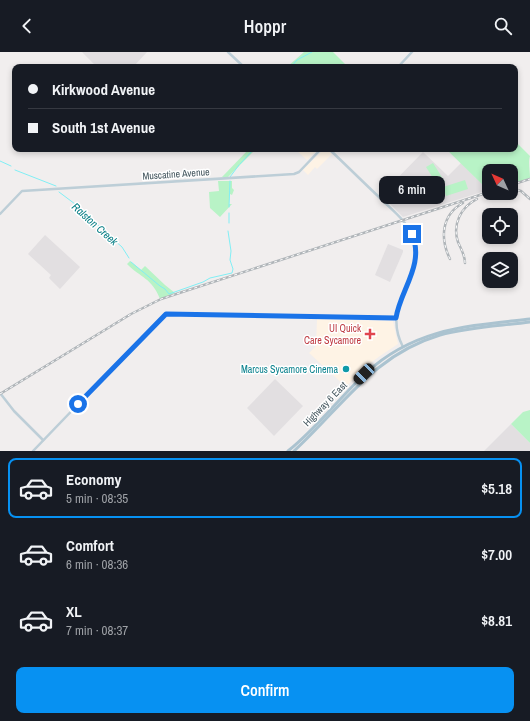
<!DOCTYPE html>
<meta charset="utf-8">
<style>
:root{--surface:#171b24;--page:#20242c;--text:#f1f3f6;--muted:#9ea1a6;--line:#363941;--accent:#0791f2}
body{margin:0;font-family:"Archivo Narrow",sans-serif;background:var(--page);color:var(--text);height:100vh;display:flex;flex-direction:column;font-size:15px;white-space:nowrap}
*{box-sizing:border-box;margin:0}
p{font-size:13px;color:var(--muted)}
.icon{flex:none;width:22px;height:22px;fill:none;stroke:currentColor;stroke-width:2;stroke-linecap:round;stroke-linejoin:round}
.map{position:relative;height:399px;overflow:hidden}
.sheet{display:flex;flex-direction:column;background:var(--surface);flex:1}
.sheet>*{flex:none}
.top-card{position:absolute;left:12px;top:12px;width:506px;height:88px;border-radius:8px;box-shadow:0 2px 6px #0003;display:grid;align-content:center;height:88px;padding:0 16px;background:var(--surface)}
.needle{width:26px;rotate:314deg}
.buttons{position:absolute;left:482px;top:112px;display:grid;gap:8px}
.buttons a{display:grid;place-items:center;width:36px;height:36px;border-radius:8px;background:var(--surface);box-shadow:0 2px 6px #0003;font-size:20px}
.end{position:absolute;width:18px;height:18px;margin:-9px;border:5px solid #1a73e8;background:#fff;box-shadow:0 0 0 2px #fff}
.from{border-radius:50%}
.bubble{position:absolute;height:28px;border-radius:8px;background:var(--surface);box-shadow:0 2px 6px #0003;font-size:13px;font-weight:600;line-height:28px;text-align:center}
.car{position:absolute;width:12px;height:24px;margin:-12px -6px;border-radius:5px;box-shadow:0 0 3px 1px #0007;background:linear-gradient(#222 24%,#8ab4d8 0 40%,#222 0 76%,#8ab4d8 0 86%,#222 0)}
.top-card b{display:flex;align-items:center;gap:14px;height:38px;font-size:15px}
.top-card b+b{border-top:1px solid var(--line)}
.top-card i{width:10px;height:10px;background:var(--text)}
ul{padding:7px 0 0;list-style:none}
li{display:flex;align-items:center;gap:12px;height:60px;margin:0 8px 6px;padding:0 8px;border:2px solid transparent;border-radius:8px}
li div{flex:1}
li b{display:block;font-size:15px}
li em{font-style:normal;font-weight:600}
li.selected{border-color:var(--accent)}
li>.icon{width:36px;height:36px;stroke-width:1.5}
.button{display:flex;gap:8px;margin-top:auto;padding:8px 16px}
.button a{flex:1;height:46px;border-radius:8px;background:var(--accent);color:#fff;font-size:16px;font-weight:600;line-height:46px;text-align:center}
header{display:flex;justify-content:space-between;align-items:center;height:52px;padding:0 16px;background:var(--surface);font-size:18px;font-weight:600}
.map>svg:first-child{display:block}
.commercial{fill:#fef3e5}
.education{fill:#e2dfe1}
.green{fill:#b8f3c6}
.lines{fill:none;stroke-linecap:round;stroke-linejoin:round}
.stream{stroke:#81eef5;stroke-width:1}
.secondary{stroke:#bdced7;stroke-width:2.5}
.primary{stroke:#abc3d0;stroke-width:3}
.rail-casing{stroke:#b0b5b9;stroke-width:2.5}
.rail{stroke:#fff;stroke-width:1;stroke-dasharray:3;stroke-linecap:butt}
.route{stroke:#1a73e8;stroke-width:5}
.health-dot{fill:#e0444e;stroke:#fff;stroke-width:1.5}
.culture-dot{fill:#0f9aa8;stroke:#fff;stroke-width:1.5}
.labels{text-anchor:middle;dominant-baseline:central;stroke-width:3;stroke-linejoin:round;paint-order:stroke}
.street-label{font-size:10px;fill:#44565e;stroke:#fff}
.health-label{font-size:10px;fill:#be3a42;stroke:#fff;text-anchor:end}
.culture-label{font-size:10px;fill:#0d838f;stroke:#fff;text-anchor:end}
.water-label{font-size:11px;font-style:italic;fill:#057d84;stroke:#fff}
</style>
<header><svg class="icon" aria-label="back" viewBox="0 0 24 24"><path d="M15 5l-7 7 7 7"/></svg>Hoppr<svg class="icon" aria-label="search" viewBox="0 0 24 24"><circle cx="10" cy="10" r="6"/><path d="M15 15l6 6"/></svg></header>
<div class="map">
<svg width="530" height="399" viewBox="0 0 530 399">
<rect width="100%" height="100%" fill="#f1eeee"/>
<g class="commercial">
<path d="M295 97H318L307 108Z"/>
<path d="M324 97H326L332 102 317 117 315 115 308 123 303 118Z"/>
<path d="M317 267 393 269 398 292 380 304 365 315 346 335 309 301 316 294Z"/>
</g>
<g class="education">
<path d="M82 0H147L133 15H92L94 12Z"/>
<path d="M423 100 448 124 461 111 488 138 403 165 381 143Z"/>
<path d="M45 183 80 215 60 237 49 226 51 223 28 202Z"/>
<path d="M388 192 403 198V200L390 230 375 223Z"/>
<path d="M275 327 303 354 274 384 247 356Z"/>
<path d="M511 372 530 391V399H484Z"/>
</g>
<g class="green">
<path d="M304 0H333L348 15H287Z"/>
<path d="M515 89 530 104C528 110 530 119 530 126L511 132V119H489V139L446 97H515Z"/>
<path d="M249 97H256L228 125H222Z"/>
<path d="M433 111 445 130 438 134 426 115Z"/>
<path d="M465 128 468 137 446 144 443 135Z"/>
<path d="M218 129H232V136L234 138 232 143 230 142 229 152H232L220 165 210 156 209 140 219 139Z"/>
<path d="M130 209 141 218 145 214 165 233 175 241 160 247C152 226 141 226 127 212Z"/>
<path d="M530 358V391L511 372 523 360Z"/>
</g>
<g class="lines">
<g class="stream">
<path d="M291 15 297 8 312 0"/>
<path d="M0 109 11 114"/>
<path d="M240 112 254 97"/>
<path d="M15 118 56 134"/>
<path d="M230 125 239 113"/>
<path d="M59 140 75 152 114 188 122 195 129 206"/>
<path d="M229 155 230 129"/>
<path d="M229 171V161"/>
<path d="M131 210 160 234 165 237 169 242 203 230 210 226 232 221 233 217 230 208 231 199 228 179"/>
</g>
<g class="secondary">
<path d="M228 0 244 15"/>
<path d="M398 15 412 0"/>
<path d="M329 97C346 113 363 130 380 146 392 158 407 169 413 185 429 225 379 249 403 295"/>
<path d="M0 162 22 139 294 122 299 120 321 97"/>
<path d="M0 341 14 359 43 388"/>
<path d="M33 399 165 262 396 266"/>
</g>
<g class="primary">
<path d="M288 399C317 376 339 346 366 321 415 276 468 274 530 267"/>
<path d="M294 399C342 355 373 303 440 283 469 275 500 274 530 270"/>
</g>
<defs>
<g id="rail">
<path d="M511 133 530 127"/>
<path d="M511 136 521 139 530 147"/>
<path d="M450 207C440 187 441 163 463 151"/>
<path d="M465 211C465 203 461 197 458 190 452 172 461 155 477 147"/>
<path d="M0 342 131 262 161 247 489 140"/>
</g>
</defs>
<use href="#rail" class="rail-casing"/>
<use href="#rail" class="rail"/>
</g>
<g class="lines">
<path class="route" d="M78 352 166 262 396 266C400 238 425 213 412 182"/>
</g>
<path class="health-dot" d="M368 276h4v4h4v4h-4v4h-4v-4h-4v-4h4z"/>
<circle class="culture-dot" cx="346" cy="317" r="4"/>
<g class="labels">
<g class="street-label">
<text transform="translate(176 122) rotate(-4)">Muscatine Avenue</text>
<text transform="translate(325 352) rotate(-46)">Highway 6 East</text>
</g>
<g class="health-label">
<text x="361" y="276">UI Quick<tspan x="361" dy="12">Care Sycamore</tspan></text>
</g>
<g class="culture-label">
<text x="338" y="317">Marcus Sycamore Cinema</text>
</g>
<g class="water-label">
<text transform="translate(95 172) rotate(42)">Ralston Creek</text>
</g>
</g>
</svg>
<div class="buttons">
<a><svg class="needle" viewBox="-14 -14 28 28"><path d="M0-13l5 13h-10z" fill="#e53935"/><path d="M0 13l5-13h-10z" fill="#9ea1a6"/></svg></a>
<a><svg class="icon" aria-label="locate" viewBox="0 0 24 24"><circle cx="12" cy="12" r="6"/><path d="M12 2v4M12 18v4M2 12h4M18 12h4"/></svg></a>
<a><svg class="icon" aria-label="layers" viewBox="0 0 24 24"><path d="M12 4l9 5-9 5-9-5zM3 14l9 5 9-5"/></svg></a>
</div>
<i class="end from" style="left:78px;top:352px"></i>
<i class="end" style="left:412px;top:182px"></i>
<div class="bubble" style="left:379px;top:124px;width:66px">6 min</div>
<i class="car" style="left:364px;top:322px;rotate:225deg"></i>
<div class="top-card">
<b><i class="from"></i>Kirkwood Avenue</b>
<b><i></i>South 1st Avenue</b>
</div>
</div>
<section class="sheet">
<ul>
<li class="selected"><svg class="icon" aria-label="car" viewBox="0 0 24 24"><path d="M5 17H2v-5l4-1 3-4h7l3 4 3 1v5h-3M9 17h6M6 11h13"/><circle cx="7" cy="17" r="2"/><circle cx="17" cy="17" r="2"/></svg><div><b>Economy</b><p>5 min · 08:35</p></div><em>$5.18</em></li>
<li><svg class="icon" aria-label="car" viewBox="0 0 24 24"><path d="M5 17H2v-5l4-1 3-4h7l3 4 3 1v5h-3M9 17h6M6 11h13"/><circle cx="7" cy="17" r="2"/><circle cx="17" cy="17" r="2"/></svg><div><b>Comfort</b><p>6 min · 08:36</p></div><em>$7.00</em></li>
<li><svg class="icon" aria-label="car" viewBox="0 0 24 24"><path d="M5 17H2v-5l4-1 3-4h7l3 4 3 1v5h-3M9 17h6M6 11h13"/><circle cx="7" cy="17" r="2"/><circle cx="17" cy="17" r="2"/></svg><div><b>XL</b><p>7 min · 08:37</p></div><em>$8.81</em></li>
</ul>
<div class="button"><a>Confirm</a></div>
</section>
